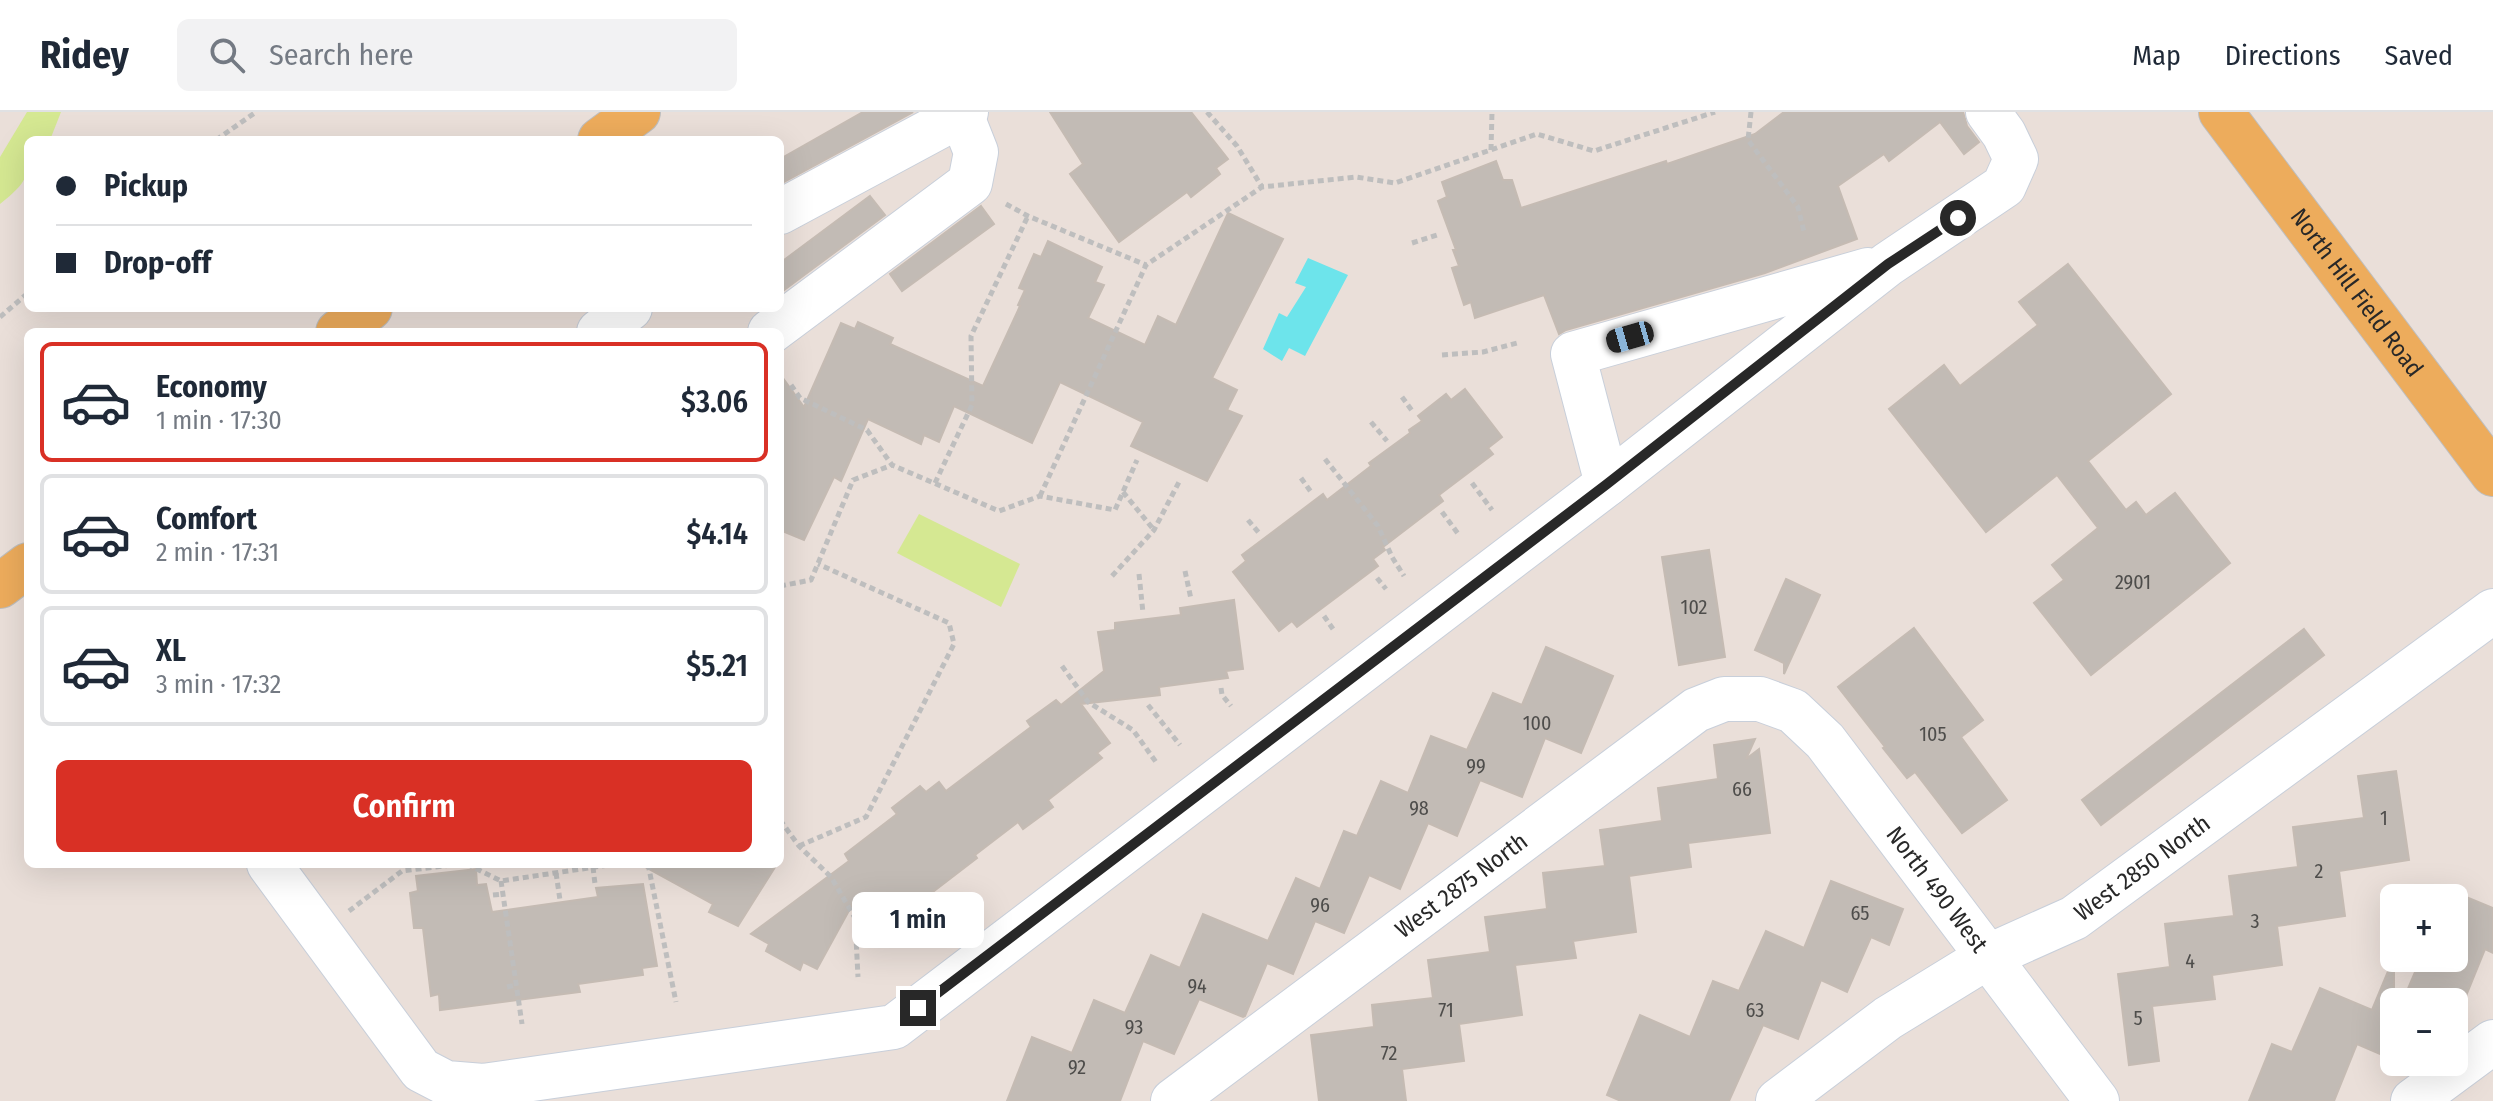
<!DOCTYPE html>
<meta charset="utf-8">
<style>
:root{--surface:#fff;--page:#f2f2f3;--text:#1f2937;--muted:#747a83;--line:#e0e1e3;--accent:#d93025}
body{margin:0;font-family:"Fira Sans Condensed",sans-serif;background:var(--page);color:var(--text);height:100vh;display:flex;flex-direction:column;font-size:30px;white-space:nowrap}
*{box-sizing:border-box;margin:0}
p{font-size:26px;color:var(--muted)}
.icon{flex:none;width:44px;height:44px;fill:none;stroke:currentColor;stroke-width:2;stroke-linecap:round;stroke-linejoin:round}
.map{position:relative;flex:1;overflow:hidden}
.drawer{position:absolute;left:24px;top:216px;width:760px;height:540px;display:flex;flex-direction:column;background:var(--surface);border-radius:12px;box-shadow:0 8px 32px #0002}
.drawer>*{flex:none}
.hud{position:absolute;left:24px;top:24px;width:760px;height:176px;border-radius:12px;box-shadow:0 8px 32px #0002;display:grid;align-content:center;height:176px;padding:0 32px;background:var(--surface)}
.fabs{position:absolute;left:2380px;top:772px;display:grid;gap:16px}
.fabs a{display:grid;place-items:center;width:88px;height:88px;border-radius:12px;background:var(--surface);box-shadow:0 8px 32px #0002;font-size:40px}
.end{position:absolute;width:36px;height:36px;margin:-18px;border:10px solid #282828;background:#fff;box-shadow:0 0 0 4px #fff}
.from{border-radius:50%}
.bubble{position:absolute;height:56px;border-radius:12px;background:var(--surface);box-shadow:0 8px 32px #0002;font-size:26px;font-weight:600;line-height:56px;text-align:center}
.car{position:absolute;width:24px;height:48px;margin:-24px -12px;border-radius:10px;box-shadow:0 0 6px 2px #0007;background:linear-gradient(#222 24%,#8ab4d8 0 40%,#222 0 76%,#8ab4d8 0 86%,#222 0)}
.hud b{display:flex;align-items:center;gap:28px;height:76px;font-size:30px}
.hud b+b{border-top:2px solid var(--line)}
.hud i{width:20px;height:20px;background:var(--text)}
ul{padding:14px 0 0;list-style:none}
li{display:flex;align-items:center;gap:24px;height:120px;margin:0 16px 12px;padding:0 16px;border:4px solid var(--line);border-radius:12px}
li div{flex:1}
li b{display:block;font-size:30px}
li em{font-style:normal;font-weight:600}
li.on{border-color:var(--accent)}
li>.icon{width:72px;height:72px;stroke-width:1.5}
.primary-button{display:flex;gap:16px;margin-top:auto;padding:16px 32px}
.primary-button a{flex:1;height:92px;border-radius:12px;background:var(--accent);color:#fff;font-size:32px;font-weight:600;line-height:92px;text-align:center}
header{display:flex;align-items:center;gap:48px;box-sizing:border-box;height:112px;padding:0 40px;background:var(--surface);border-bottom:2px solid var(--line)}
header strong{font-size:38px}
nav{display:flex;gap:44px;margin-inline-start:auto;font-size:28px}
.search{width:560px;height:72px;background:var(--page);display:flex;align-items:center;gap:20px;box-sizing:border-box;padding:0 28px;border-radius:12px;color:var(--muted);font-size:30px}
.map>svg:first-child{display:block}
.pitch{fill:#d5e892}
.water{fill:#6de4eb}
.building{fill:#c2bbb5;stroke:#c5bbb3;stroke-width:2}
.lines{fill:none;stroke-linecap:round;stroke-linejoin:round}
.minor-casing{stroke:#c8cfda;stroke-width:46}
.major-casing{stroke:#bebebe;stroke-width:46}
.path{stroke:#bebebe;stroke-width:5;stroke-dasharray:6 4;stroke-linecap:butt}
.minor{stroke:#fff;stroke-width:44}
.major{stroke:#edac5c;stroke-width:44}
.route{stroke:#282828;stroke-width:10}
.labels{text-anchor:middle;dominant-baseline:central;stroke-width:6;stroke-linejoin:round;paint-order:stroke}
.number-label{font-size:20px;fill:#4e4d4b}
.street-label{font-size:24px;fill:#282828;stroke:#fff}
</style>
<header>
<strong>Ridey</strong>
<div class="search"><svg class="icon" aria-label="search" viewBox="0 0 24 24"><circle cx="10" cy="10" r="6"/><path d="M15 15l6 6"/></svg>Search here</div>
<nav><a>Map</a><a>Directions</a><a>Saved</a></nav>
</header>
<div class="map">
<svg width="2493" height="989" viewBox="0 0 2493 989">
<rect width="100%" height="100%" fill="#eadfd9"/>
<g class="pitch">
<path d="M27 0H61L50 28H28C28 65 30 68 0 92V45Z"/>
<path d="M919 402 1020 452 1001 495 897 441Z"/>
</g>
<path class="water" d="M1308 146 1348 163 1305 244 1289 236 1282 249 1263 237 1279 201 1287 205 1306 175 1295 171Z"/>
<g class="building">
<path d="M863 0H913L780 72V47Z"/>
<path d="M1050 0H1191L1228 47 1216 56 1220 62 1191 85 1187 80 1119 130 1070 62 1083 52Z"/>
<path d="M1784 0H1963L1967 14 1979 30 1964 42 1940 10 1889 49 1884 42 1838 74 1857 127 1765 161 1566 218 1559 222 1544 183 1475 206 1471 190 1464 193 1452 156 1459 154 1453 138H1456L1438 89 1447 85 1442 70 1496 49 1503 68H1512L1521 96 1666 49 1667 52 1755 22Z"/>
<path d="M870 84 885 103 780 181V151Z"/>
<path d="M981 94 994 112 902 179 890 162Z"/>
<path d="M1228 101 1283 127 1212 266 1237 278 1227 298 1242 304 1207 369 1131 334 1143 310 1060 270 1032 331 954 294 939 330 924 323 921 332 868 307 841 369 834 365 804 428 780 418V262L804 295 841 211 855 217 858 210 893 226 890 232 983 274 1020 194 1018 193 1025 178 1019 176 1034 142 1041 145 1048 129 1102 155 1095 170 1104 173 1088 206 1145 233 1158 204 1176 213Z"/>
<path d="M2068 152 2171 282 2088 349 2126 398 2136 390 2146 403 2175 381 2230 451 2091 563 2034 491 2064 468 2052 453 2098 416 2057 363 1986 420 1889 297 1944 253 1960 274 2038 213 2019 190Z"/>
<path d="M1465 277 1502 325 1488 336 1493 342 1439 383 1443 389 1383 435 1385 438 1373 447 1378 454 1297 515 1292 509 1279 519 1233 460 1246 449 1242 443 1323 382 1327 388 1371 354 1369 351 1410 321 1409 318 1422 309 1418 304 1446 282 1451 288Z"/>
<path d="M1709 438 1725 545 1679 553 1662 445Z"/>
<path d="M1786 467 1820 483 1784 562V551L1755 538Z"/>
<path d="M1234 488 1243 557 1226 559 1228 566 1159 575 1160 583 1081 592 1110 631 1097 641 1102 646 1048 688 1053 695 1023 717 1018 710 975 743 977 746 925 786 931 792 900 815 896 809 884 818 857 784 817 857 803 850 800 858 766 839 769 832 751 822 849 749 845 742 897 702 892 696 920 674 926 680 939 670 946 679 1031 615 1027 609 1056 588 1061 593 1104 559 1098 520 1115 518V511L1181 503 1180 496Z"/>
<path d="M1914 516 1983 608 1961 625 2007 688 1962 721 1915 660 1907 666 1883 636 1885 635 1838 575Z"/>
<path d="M2304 517 2324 543 2101 713 2082 688Z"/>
<path d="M1546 535 1613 564 1581 641 1545 626 1522 685 1480 668 1457 724 1428 711 1400 777 1369 763 1344 821 1315 809 1293 862 1267 851 1245 904 1243 905 1199 887 1174 942 1143 929 1120 989H1007L1032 925 1072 941 1094 888 1125 901 1151 843 1180 856 1203 802 1268 829 1296 766 1320 777 1344 719 1357 724 1381 669 1408 681 1431 624 1467 638 1493 581 1522 593Z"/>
<path d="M1755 627 1746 647 1759 637 1770 721 1688 731 1691 755 1629 764 1636 820 1573 829 1576 846 1515 853 1522 903 1459 912 1464 949 1402 957 1406 989H1319L1311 923 1374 915 1372 893 1433 886 1428 848 1490 840 1485 805 1547 797 1543 761 1605 754 1600 718 1662 709 1658 676 1718 667 1714 633Z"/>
<path d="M2396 659 2409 748 2339 759 2345 804 2277 814 2282 853 2212 863 2215 887 2152 894 2159 949 2129 953 2118 862 2170 855 2165 812 2234 804 2229 764 2298 755 2293 715 2364 706 2358 664Z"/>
<path d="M640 752H777L738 814 709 800 713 792Z"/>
<path d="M476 757 477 773 486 772 492 800 598 785 596 776 643 772 657 854 642 856 643 863 578 872 580 880 440 898 439 882 431 884 423 816H414L410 781 418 779 416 764Z"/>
<path d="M1831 769 1903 797 1889 833 1871 825 1847 880 1821 868 1798 927 1763 913 1729 989H1621L1607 983 1640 903 1690 925 1713 869 1739 879 1766 819 1804 836Z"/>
<path d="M2454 780 2493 796V841L2485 837 2455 911 2454 890H2433L2407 879 2421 846H2454Z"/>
<path d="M2394 845V948L2357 932 2334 989H2249L2272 932 2292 940 2320 876 2372 898Z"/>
</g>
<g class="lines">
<defs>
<g id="minor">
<path d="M780 100 966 0"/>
<path d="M599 220 630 196"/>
<path d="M770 220 970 71 976 40 961 2"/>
<path d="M1607 372 1573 242 1868 158"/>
<path d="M269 752 421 958 446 971 483 974 894 915 1607 372 1888 152 2004 74 2016 47 2004 22 1988 0"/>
<path id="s1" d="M1173 989 1696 598 1724 587H1760L1793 599 1825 629 2097 989"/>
<path id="s2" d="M1778 989 1888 906 1989 844 2074 806 2493 499"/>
<path d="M2413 989 2493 930"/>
</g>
<g id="major">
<path id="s3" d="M2221 0 2493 362"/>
<path d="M600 28 638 0"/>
<path d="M338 220 370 196"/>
<path d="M0 474 28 453"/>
</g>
</defs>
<use href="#minor" class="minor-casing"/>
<use href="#major" class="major-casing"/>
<g class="path">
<path d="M1207 0 1237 34 1262 75"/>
<path d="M1751 0 1748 28 1798 95 1804 120"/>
<path d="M216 28 256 0"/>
<path d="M1491 38 1492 0"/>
<path d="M1006 92 1028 104 1146 153"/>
<path d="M1412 131 1437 123"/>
<path d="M0 205 28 181"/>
<path d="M1442 243 1483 240 1517 231"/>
<path d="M791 273 800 286 867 318 892 353 999 399 1040 384 1115 398 1137 348"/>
<path d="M1402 285 1413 300"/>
<path d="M1371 310 1387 329"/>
<path d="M1325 347 1378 414 1392 445 1404 464"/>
<path d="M1301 366 1311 380"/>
<path d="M935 371 972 293 971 224 1028 104"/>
<path d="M1472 371 1492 398"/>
<path d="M1123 380 1154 418"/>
<path d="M1040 384 1146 153 1262 75 1356 65 1395 71 1537 22 1594 39 1715 0"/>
<path d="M1442 400 1459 423"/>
<path d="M1248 408 1259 421"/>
<path d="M1185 459 1191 487"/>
<path d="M1139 462 1143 501"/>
<path d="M1112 464 1154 418 1179 370"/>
<path d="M1377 466 1386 477"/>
<path d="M780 474 811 468 853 368 892 353"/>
<path d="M1324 504 1333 517"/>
<path d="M1062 554 1088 590 1133 618 1156 650"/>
<path d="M1221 576 1222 583 1231 594"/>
<path d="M1148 593 1180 633"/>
<path d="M780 708 799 734 831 765 855 806 858 865"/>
<path d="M799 734 866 705 954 532 949 511 818 452"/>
<path d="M467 752 501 769 615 752"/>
<path d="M648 752 676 890"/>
<path d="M593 755 595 772"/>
<path d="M556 761 560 788"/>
<path d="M501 769 522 912"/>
<path d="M493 783 503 782"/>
<path d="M349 799 402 759 460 752"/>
<path d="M507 875 516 873"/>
</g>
<use href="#minor" class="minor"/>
<use href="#major" class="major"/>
</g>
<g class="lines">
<path class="route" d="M918 896 1607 372 1888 152 1958 106"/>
</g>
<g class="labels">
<g class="number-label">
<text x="2133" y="470">2901</text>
<text x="1694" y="495">102</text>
<text x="1537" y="611">100</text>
<text x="1933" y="622">105</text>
<text x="1476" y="654">99</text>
<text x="1742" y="677">66</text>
<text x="1419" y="696">98</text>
<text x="2384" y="706">1</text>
<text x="2319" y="759">2</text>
<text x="1320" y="793">96</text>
<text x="1860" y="801">65</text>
<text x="2255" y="809">3</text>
<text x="2190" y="849">4</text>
<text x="1197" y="874">94</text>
<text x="1446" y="898">71</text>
<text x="1755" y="898">63</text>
<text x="2138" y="906">5</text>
<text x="1134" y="915">93</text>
<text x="1389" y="941">72</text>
<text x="1077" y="955">92</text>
</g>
<g class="street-label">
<text stroke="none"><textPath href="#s3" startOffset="226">North Hill Field Road</textPath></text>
<text stroke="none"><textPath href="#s2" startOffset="434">West 2850 North</textPath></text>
<text stroke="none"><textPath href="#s1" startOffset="360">West 2875 North</textPath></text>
<text stroke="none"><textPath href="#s1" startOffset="984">North 490 West</textPath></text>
</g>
</g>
</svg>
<div class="fabs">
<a>+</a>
<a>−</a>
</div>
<i class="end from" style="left:1958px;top:106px"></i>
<i class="end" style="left:918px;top:896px"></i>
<div class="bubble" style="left:852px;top:780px;width:132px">1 min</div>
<i class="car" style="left:1630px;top:225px;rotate:254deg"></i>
<div class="hud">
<b><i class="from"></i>Pickup</b>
<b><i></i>Drop-off</b>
</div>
<section class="drawer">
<ul>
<li class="on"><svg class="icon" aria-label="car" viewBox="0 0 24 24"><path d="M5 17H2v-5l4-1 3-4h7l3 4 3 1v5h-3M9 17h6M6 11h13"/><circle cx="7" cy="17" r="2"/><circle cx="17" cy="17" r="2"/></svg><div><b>Economy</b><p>1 min · 17:30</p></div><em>$3.06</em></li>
<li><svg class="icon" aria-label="car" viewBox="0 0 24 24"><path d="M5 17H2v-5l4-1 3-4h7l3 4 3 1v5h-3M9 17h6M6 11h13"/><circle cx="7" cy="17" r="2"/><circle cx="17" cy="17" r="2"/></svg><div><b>Comfort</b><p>2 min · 17:31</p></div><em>$4.14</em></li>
<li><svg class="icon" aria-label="car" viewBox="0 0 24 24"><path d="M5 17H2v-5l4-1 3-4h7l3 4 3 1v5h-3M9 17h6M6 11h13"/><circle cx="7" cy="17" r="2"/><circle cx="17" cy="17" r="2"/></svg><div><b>XL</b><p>3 min · 17:32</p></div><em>$5.21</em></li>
</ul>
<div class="primary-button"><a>Confirm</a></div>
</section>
</div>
